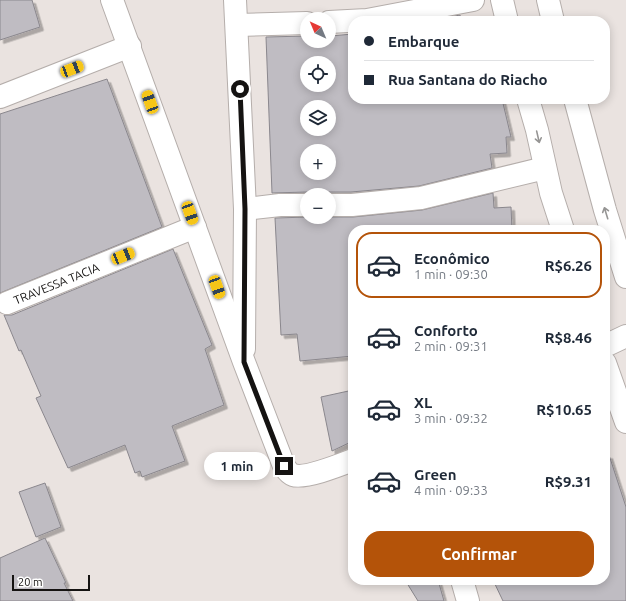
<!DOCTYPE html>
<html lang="pt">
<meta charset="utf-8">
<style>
:root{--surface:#fff;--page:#f2f2f3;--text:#1f2937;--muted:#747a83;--line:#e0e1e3;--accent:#b45309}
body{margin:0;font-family:Ubuntu,sans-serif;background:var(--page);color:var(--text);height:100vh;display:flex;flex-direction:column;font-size:15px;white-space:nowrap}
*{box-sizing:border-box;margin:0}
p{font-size:13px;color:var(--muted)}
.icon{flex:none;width:22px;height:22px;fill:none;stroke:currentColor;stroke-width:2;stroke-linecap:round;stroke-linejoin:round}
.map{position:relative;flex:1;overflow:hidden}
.panel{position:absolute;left:348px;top:225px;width:262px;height:360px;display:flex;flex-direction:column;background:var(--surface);border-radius:16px;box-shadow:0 2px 10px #0003}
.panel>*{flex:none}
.banner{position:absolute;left:348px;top:16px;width:262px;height:88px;border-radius:16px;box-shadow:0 2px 10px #0003;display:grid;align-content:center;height:88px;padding:0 16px;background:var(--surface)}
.needle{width:26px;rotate:316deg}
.controls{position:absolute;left:300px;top:12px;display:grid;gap:8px}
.controls a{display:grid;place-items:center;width:36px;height:36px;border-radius:50%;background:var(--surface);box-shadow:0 2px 10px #0003;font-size:20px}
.scale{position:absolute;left:12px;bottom:10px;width:78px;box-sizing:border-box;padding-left:4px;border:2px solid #151312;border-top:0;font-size:11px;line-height:14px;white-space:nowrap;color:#151312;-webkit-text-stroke:3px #fff;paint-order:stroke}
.end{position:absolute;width:18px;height:18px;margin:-9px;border:5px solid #151312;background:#fff;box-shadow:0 0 0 2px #fff}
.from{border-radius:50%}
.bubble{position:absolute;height:28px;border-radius:14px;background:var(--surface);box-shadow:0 2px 10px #0003;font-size:13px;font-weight:700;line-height:28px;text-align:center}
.car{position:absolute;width:12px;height:24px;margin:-12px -6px;border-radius:5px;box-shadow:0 0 3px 1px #0007;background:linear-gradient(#f5c518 24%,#345 0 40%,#f5c518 0 76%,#345 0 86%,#f5c518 0)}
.banner b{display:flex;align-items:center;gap:14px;height:38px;font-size:15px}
.banner b+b{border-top:1px solid var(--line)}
.banner i{width:10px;height:10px;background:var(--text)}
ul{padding:7px 0 0;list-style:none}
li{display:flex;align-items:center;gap:12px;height:66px;margin:0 8px 6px;padding:0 8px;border:2px solid transparent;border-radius:16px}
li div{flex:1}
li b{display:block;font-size:15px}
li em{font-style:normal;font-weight:700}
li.active{border-color:var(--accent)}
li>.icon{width:36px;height:36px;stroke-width:1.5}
.cta{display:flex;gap:8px;margin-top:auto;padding:8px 16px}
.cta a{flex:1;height:46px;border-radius:16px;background:var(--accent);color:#fff;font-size:16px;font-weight:700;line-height:46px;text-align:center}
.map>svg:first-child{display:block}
.building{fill:#bfbcc2;stroke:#8a878d;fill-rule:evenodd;filter:url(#shadow)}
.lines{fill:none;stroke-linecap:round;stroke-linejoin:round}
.minor-casing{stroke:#b5aeab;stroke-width:24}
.tertiary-casing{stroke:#b5aeab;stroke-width:24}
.minor{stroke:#fff;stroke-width:22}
.tertiary{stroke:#fff;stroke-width:22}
.oneway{stroke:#969594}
.route{stroke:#151312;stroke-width:5}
.labels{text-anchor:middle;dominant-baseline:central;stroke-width:3.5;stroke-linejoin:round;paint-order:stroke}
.street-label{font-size:12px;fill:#151312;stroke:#fff}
</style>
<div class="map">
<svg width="626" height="601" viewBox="0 0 626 601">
<defs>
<filter id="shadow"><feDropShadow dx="3.5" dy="3.5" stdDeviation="0" flood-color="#0004"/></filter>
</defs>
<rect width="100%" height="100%" fill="#eae3e0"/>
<g class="building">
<path d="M0 0H32L40 27 0 40Z"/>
<path d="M460 15 461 21H429Z"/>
<path d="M353 34V99H502L511 137H506L507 153 490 154 492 168 419 186 351 192H329L322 195H314L307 192 272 193 266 37 307 36V41H329L330 36ZM307 63H329V85H307ZM307 107H329V129H307ZM307 151H329V173H307Z"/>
<path d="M107 79 162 227 0 293V114Z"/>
<path d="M493 193 494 208 511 207 512 230H353V356L300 361 297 334 281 335 275 218 309 217H353L422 210Z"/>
<path d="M173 249 212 345 205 349 224 405 172 426 185 461 142 477 140 471 135 473 125 445 68 468 36 398 41 396 21 350 19 351 4 315H12Z"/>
<path d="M353 390V441L332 451 321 397Z"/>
<path d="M609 455 626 507V601H503L493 580H605V456Z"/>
<path d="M45 483 61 527 36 537 19 492Z"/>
<path d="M45 538 66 583H64L73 601H0V558Z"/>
<path d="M405 580H438L444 601H418Z"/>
</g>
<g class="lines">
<defs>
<g id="minor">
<path d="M112 0 244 362 284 466C286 469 289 474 293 475 305 479 340 465 353 460"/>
<path d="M235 0 245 209 244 349"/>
<path d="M329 22 367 20 473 0"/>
<path d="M237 25 307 23"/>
<path d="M0 97 130 46"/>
<path d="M329 205H352L421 198 545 168"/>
<path d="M245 209 280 205H307"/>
<path id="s1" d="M7 303 195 227"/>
<path d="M605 346 626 336"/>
<path d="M462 580 468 601"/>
</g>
<g id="tertiary">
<path d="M502 0 507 21"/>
<path d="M548 0 553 21"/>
<path d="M528 99 537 130 551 193 563 230"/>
<path d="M575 99 605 210 626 277"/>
<path d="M605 363 626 422"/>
</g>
</defs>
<use href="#minor" class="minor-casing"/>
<use href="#tertiary" class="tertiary-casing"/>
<use href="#minor" class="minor"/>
<use href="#tertiary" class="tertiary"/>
</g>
<defs><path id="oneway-shaft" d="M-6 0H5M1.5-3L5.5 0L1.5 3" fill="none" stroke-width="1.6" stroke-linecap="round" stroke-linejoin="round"/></defs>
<g class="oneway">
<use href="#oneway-shaft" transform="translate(538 137) rotate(77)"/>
<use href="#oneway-shaft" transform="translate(606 213) rotate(-107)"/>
</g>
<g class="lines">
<path class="route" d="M240 89 245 209 244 362 284 466"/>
</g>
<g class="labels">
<g class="street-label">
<text stroke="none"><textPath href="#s1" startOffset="53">TRAVESSA TACIA</textPath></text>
</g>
</g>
</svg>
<div class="controls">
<a><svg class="needle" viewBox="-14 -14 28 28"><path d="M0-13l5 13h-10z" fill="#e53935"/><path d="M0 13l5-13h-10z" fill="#747a83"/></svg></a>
<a><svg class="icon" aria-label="locate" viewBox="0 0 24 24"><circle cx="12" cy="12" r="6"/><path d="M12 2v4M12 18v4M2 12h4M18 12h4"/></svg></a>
<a><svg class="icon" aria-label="layers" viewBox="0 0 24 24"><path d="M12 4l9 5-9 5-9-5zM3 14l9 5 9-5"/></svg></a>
<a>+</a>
<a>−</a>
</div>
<div class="scale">20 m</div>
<i class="end from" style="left:240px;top:89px"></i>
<i class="end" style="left:284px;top:466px"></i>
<div class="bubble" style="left:204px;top:452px;width:66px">1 min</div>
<i class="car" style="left:72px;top:69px;rotate:69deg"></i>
<i class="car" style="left:150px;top:102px;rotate:340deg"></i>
<i class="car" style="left:190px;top:213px;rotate:160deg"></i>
<i class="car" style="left:123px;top:256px;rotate:68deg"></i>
<i class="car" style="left:217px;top:287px;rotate:160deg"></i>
<div class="banner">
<b><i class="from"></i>Embarque</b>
<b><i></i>Rua Santana do Riacho</b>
</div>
<section class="panel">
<ul>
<li class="active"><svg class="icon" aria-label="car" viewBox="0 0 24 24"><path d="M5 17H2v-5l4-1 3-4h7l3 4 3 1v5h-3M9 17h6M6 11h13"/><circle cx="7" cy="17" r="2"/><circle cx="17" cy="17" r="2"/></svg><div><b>Econômico</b><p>1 min · 09:30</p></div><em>R$6.26</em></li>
<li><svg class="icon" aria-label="car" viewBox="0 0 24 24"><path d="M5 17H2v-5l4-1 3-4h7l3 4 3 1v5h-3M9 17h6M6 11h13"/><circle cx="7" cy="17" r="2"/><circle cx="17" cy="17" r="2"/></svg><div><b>Conforto</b><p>2 min · 09:31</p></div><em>R$8.46</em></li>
<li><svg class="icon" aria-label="car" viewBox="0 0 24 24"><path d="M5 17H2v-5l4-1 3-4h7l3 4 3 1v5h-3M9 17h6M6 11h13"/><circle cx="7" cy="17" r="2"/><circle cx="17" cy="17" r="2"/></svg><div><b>XL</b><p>3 min · 09:32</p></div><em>R$10.65</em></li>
<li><svg class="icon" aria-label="car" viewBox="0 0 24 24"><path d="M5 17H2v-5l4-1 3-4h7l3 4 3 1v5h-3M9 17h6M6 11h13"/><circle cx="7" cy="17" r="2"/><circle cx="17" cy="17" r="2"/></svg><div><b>Green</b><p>4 min · 09:33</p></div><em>R$9.31</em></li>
</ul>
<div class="cta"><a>Confirmar</a></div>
</section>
</div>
